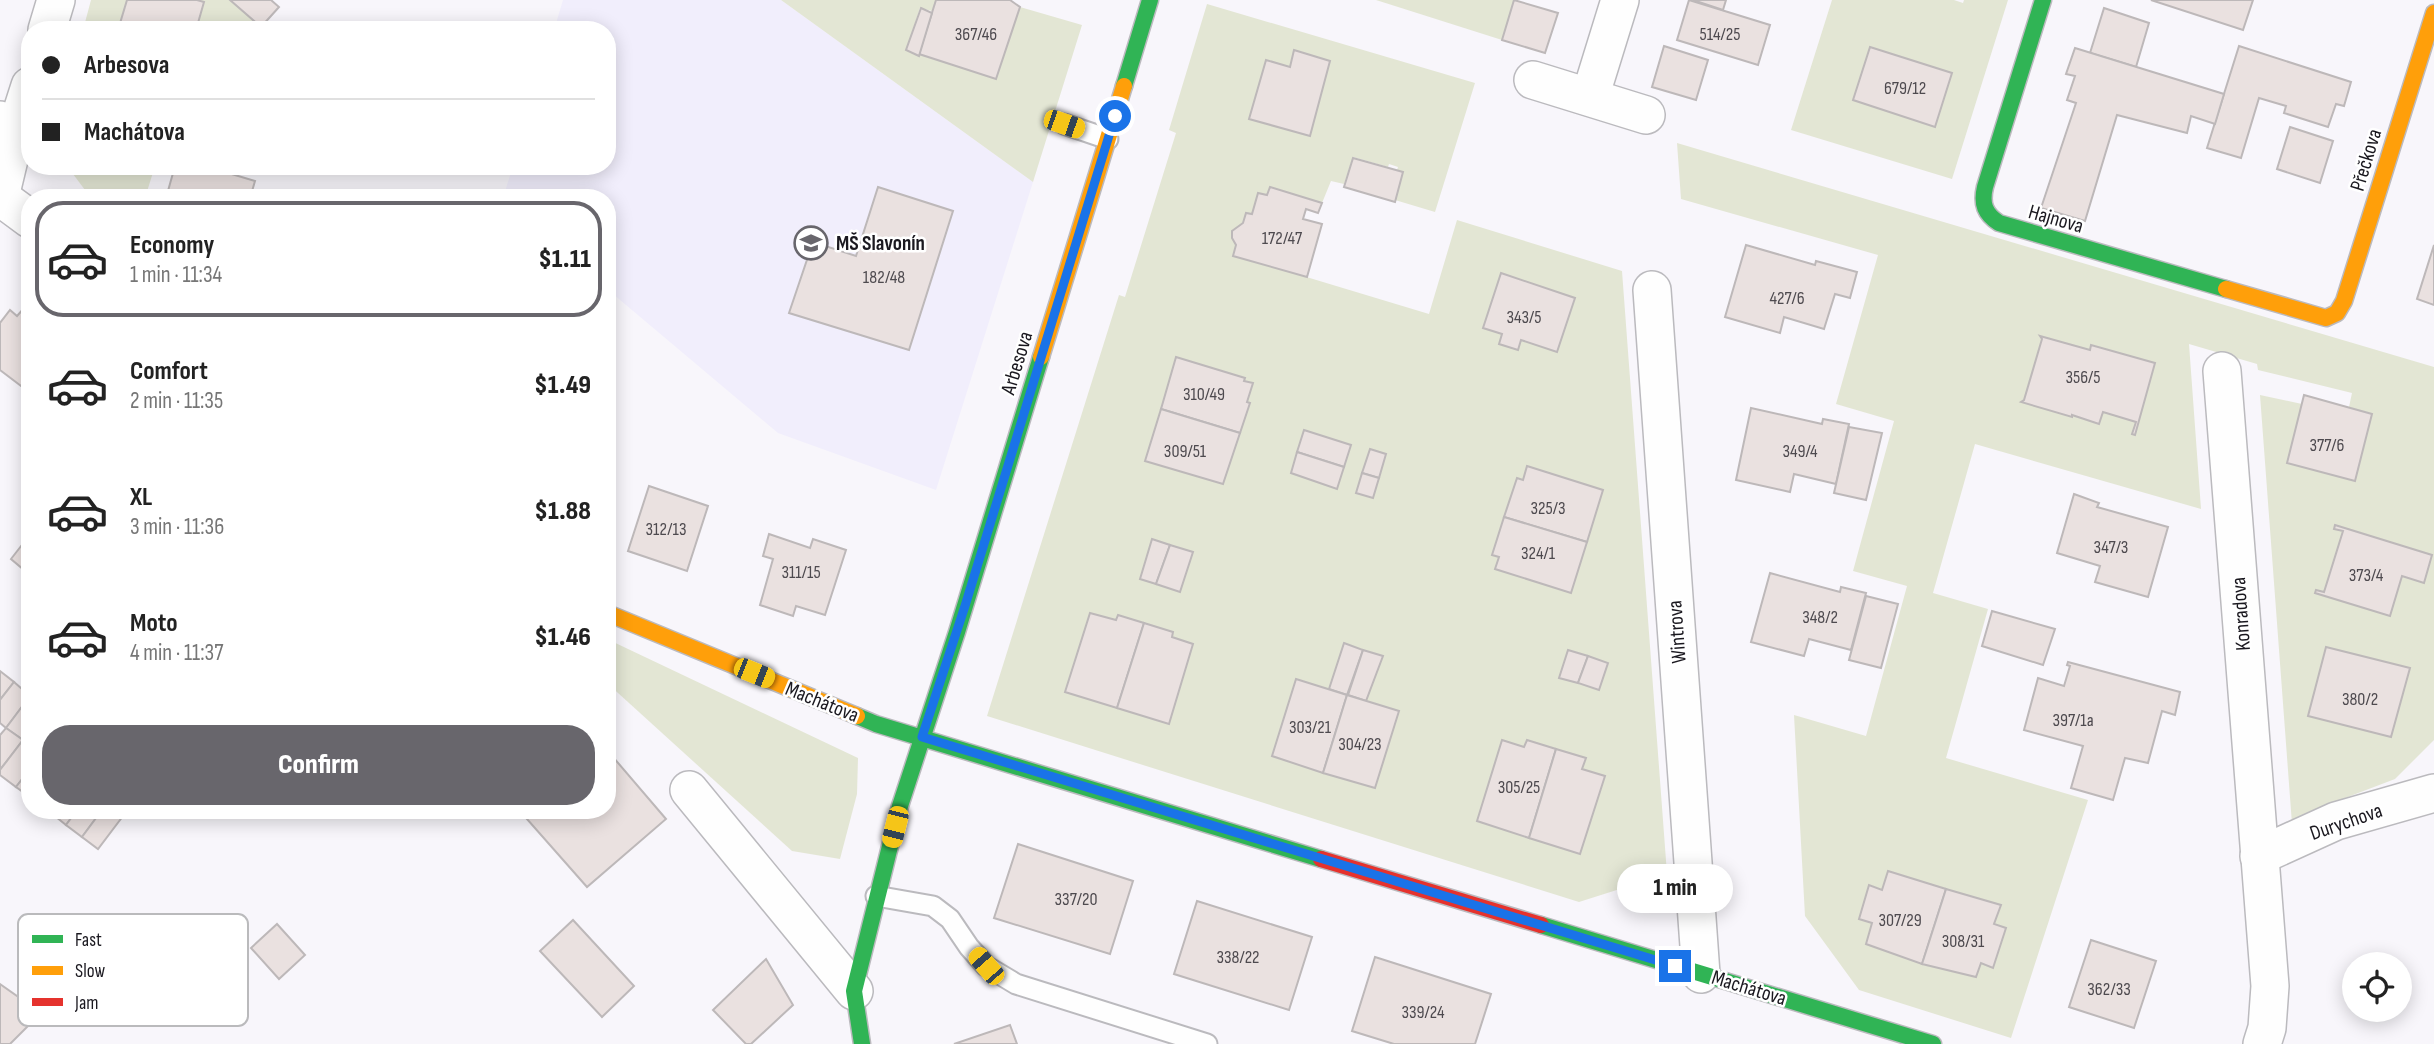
<!DOCTYPE html>
<meta charset="utf-8">
<style>
:root{--surface:#fff;--page:#f2f2f2;--text:#222;--muted:#767676;--line:#e0e0e0;--accent:#68666c}
body{margin:0;font-family:"Sofia Sans Condensed",sans-serif;background:var(--page);color:var(--text);height:100vh;display:flex;flex-direction:column;font-size:26px;white-space:nowrap}
*{box-sizing:border-box;margin:0}
p{font-size:23px;color:var(--muted)}
.icon{flex:none;width:38px;height:38px;fill:none;stroke:currentColor;stroke-width:2;stroke-linecap:round;stroke-linejoin:round}
.map{position:relative;flex:1;overflow:hidden}
.sheet{position:absolute;left:21px;top:189px;width:595px;height:630px;display:flex;flex-direction:column;background:var(--surface);border-radius:28px;box-shadow:0 4px 18px #0003}
.sheet>*{flex:none}
.banner{position:absolute;left:21px;top:21px;width:595px;height:154px;border-radius:28px;box-shadow:0 4px 18px #0003;display:grid;align-content:center;height:154px;padding:0 21px;background:var(--surface)}
.controls{position:absolute;left:2342px;top:952px;display:grid;gap:14px}
.controls a{display:grid;place-items:center;width:70px;height:70px;border-radius:50%;background:var(--surface);box-shadow:0 4px 18px #0003;font-size:35px}
.end{position:absolute;width:32px;height:32px;margin:-16px;border:9px solid #1a73e8;background:#fff;box-shadow:0 0 0 4px #fff}
.from{border-radius:50%}
.bubble{position:absolute;height:49px;border-radius:24px;background:var(--surface);box-shadow:0 4px 18px #0003;font-size:23px;font-weight:800;line-height:49px;text-align:center}
.car{position:absolute;width:21px;height:42px;margin:-21px -10px;border-radius:9px;box-shadow:0 0 5px 2px #0007;background:linear-gradient(#f5c518 24%,#345 0 40%,#f5c518 0 76%,#345 0 86%,#f5c518 0)}
.banner b{display:flex;align-items:center;gap:24px;height:66px;font-size:26px}
.banner b+b{border-top:2px solid var(--line)}
.banner i{width:18px;height:18px;background:var(--text)}
ul{padding:12px 0 0;list-style:none}
li{display:flex;align-items:center;gap:21px;height:116px;margin:0 14px 10px;padding:0 7px;border:4px solid transparent;border-radius:28px}
li div{flex:1}
li b{display:block;font-size:26px}
li em{font-style:normal;font-weight:800}
li.selected{border-color:var(--accent)}
li>.icon{width:63px;height:63px;stroke-width:1.5}
.button{display:flex;gap:14px;margin-top:auto;padding:14px 21px}
.button a{flex:1;height:80px;border-radius:28px;background:var(--accent);color:#fff;font-size:28px;font-weight:800;line-height:80px;text-align:center}
.map>svg:first-child{display:block}
.built{fill:#f1eefc}
.green{fill:#e3e6d4;fill-rule:evenodd}
.building{fill:#eae1e0;stroke:#bdb8b9;stroke-width:2}
.lines{fill:none;stroke-linecap:round;stroke-linejoin:round}
.lane-casing{stroke:#bbbabe;stroke-width:23}
.street-casing{stroke:#bbbabe;stroke-width:40}
.fast-casing{stroke:#bbbabe;stroke-width:19}
.slow-casing{stroke:#bbbabe;stroke-width:19}
.jam-casing{stroke:#bbbabe;stroke-width:19}
.lane{stroke:#fefefe;stroke-width:19}
.street{stroke:#fefefe;stroke-width:37}
.fast{stroke:#30b455;stroke-width:16}
.slow{stroke:#ff9f0a;stroke-width:16}
.jam{stroke:#e5322d;stroke-width:16}
.route{stroke:#1a73e8;stroke-width:9}
.labels{text-anchor:middle;dominant-baseline:central;stroke-width:5;stroke-linejoin:round;paint-order:stroke}
.number-label{font-size:18px;fill:#4e4a4f}
.street-label{font-size:21px;fill:#1a181f;stroke:#fff}
.poi-label{font-size:21px;font-weight:bold;fill:#1a181f;stroke:#fff;text-anchor:start}
.key{fill:#fff;stroke:#bababc;stroke-width:2}
.key-label{font-size:19px;fill:#1a181f}
</style>
<div class="map">
<svg width="2434" height="1044" viewBox="0 0 2434 1044">
<rect width="100%" height="100%" fill="#f8f6fb"/>
<path class="built" d="M563 0H781L1033 182 936 490 778 433 607 289V198H503L513 166H607V30H554Z"/>
<g class="green">
<path d="M91 0H267L271 3 251 30H83Z"/>
<path d="M781 0H936L932 11 920 8 906 50 996 79 1020 7 1082 25 1033 182Z"/>
<path d="M1376 0H1514L1502 40Z"/>
<path d="M1832 0H1954L1963 3 1964 0H2008L1952 179 1791 130ZM1870 47 1952 74 1935 126 1853 100Z"/>
<path d="M1207 4 1475 83 1435 212 1395 200 1402 172 1397 170 1398 167 1389 164 1388 167 1353 157 1344 184 1331 181 1322 203 1270 187 1267 195 1258 194 1252 214 1246 213 1243 223 1232 231V238L1236 245 1234 255 1429 314 1457 220 1622 271 1667 874 1579 902 987 716 1119 295 1125 297 1176 133 1169 130Z"/>
<path d="M1677 143 2434 367V740L2395 779 2332 803 2292 824 2260 395 2302 404 2287 463 2355 481 2372 414 2349 407 2352 393 2258 370 2257 364 2189 344 2201 509 1975 444 1933 593 1988 609 1946 758 2088 800 2011 1038 1859 990 1805 916 1794 715 1866 736 1907 586 1853 571 1894 421 1836 404 1878 255 1681 199Z"/>
<path d="M67 166H155L145 198H91Z"/>
<path d="M607 639 858 758 857 794 840 859 792 851 607 683Z"/>
</g>
<g class="building">
<path d="M127 0H197L204 2 196 30H118Z"/>
<path d="M230 0H271L279 7 261 27Z"/>
<path d="M936 0H1010L1020 7 996 79 919 54Z"/>
<path d="M1514 0 1558 13 1545 53 1502 40Z"/>
<path d="M1689 0 1770 25 1758 65 1677 40Z"/>
<path d="M1693 0H1726L1723 10Z"/>
<path d="M2151 0H2253L2243 30Z"/>
<path d="M921 8 932 13 919 56 906 50Z"/>
<path d="M2104 8 2149 23 2136 67 2090 53Z"/>
<path d="M1664 46 1708 60 1696 100 1652 87Z"/>
<path d="M2239 46 2351 82 2344 106 2336 104 2328 127 2284 113 2286 106 2259 98 2241 158 2207 148Z"/>
<path d="M1870 47 1952 73 1935 127 1853 100Z"/>
<path d="M2075 48 2224 94 2215 124 2191 116 2187 133 2117 115 2085 221 2041 208 2076 103 2067 100 2075 76 2066 74Z"/>
<path d="M1294 50 1330 61 1310 136 1249 119 1266 60 1290 67Z"/>
<path d="M2290 127 2333 141 2320 183 2277 169Z"/>
<path d="M1353 158 1403 172 1395 202 1344 187Z"/>
<path d="M175 166H205L255 181 250 198H166Z"/>
<path d="M878 187 953 211 909 350 789 313 813 242 856 256Z"/>
<path d="M1270 187 1322 203 1318 213 1306 209 1303 219 1322 224 1307 277 1233 256 1236 245 1232 238V231L1243 223 1246 213 1252 214 1258 193 1267 195Z"/>
<path d="M1746 245 1815 265 1816 261 1857 272 1850 298 1835 294 1824 329 1784 317 1780 333 1725 317Z"/>
<path d="M2434 245V305L2417 299Z"/>
<path d="M1501 273 1575 298 1557 352 1521 340 1518 350 1499 344 1502 334 1483 328Z"/>
<path d="M25 307 30 310 29 392 0 370V323L10 310 17 316Z"/>
<path d="M2040 336 2090 350 2091 345 2155 363 2135 435 2132 434 2136 422 2103 412 2099 424 2072 415V417L2021 402 2024 400 2042 339Z"/>
<path d="M1176 357 1245 378 1244 381 1253 383 1247 402 1250 403 1240 433 1161 409Z"/>
<path d="M2304 395 2372 414 2355 481 2287 463Z"/>
<path d="M1751 408 1822 424 1823 419 1849 424 1836 484 1794 474 1790 492 1736 480Z"/>
<path d="M1161 409 1240 433 1223 484 1145 461Z"/>
<path d="M1849 427 1882 433 1866 500 1834 493Z"/>
<path d="M1304 430 1351 445 1344 467 1297 452Z"/>
<path d="M1370 449 1386 454 1379 478 1362 473Z"/>
<path d="M1297 452 1344 467 1337 489 1291 473Z"/>
<path d="M1527 466 1603 490 1587 542 1504 517 1517 478 1523 480Z"/>
<path d="M1362 473 1379 478 1373 498 1356 493Z"/>
<path d="M649 486 708 506 687 571 628 551Z"/>
<path d="M2074 494 2099 503 2097 507 2168 527 2148 597 2095 582 2100 566 2057 553Z"/>
<path d="M1504 517 1587 542 1571 593 1495 569 1499 557 1492 555Z"/>
<path d="M2335 525 2432 555 2424 583 2402 576 2390 616 2315 593 2316 590 2324 592 2343 531 2334 529Z"/>
<path d="M769 534 810 548 813 539 846 550 825 615 796 606 793 616 760 605 773 559 763 556Z"/>
<path d="M1152 539 1170 545 1156 584 1140 579Z"/>
<path d="M25 541 30 544V575L11 559Z"/>
<path d="M1170 545 1193 552 1180 592 1156 584Z"/>
<path d="M1770 573 1840 592 1841 587 1866 593 1851 650 1809 639 1804 656 1751 642Z"/>
<path d="M1866 596 1898 604 1881 668 1849 660Z"/>
<path d="M1992 611 2055 629 2043 665 1982 646Z"/>
<path d="M1090 613 1116 620 1118 615 1144 623 1117 708 1065 692Z"/>
<path d="M1144 623 1173 632 1172 637 1193 644 1169 724 1117 708Z"/>
<path d="M1344 643 1363 650 1347 695 1329 689Z"/>
<path d="M2326 647 2410 668 2391 737 2308 716Z"/>
<path d="M1363 650 1383 656 1366 701 1348 695Z"/>
<path d="M1568 650 1588 656 1578 683 1559 678Z"/>
<path d="M1588 656 1608 663 1599 690 1578 683Z"/>
<path d="M2068 662 2180 692 2175 715 2162 711 2148 763 2125 758 2113 800 2071 788 2083 746 2024 730 2038 678 2064 686 2070 666 2067 665Z"/>
<path d="M0 671 14 682 0 700Z"/>
<path d="M1296 679 1347 695 1323 773 1272 756Z"/>
<path d="M14 682 30 696 6 728 0 723V700Z"/>
<path d="M1347 695 1399 711 1375 788 1323 773Z"/>
<path d="M30 696V731L23 740 6 728Z"/>
<path d="M6 728 23 740 0 770V735Z"/>
<path d="M23 740 30 746V769L16 787 0 775V770Z"/>
<path d="M1502 740 1524 747 1527 740 1556 749 1529 838 1477 821Z"/>
<path d="M1556 749 1586 758 1582 769 1605 776 1580 854 1529 838Z"/>
<path d="M607 750 666 819 587 887 519 810H607Z"/>
<path d="M30 769V797L16 787Z"/>
<path d="M51 810H77L66 825 50 812Z"/>
<path d="M77 810H102L82 837 66 825Z"/>
<path d="M102 810H115L123 816 98 849 82 837Z"/>
<path d="M1018 844 1133 881 1110 954 994 918Z"/>
<path d="M1888 871 1946 889 1922 964 1866 944 1872 923 1859 919 1869 885 1882 890Z"/>
<path d="M1946 889 2001 905 1994 924 2006 928 1993 968 1981 963 1976 977 1922 964Z"/>
<path d="M1197 901 1312 937 1289 1010 1174 974Z"/>
<path d="M573 920 634 986 602 1017 540 951Z"/>
<path d="M277 924 305 955 279 979 251 948Z"/>
<path d="M2091 940 2156 961 2134 1028 2069 1007Z"/>
<path d="M1375 957 1491 994 1475 1044H1394L1352 1031Z"/>
<path d="M766 959 793 1005 751 1044H746L713 1010Z"/>
<path d="M0 984 41 1013 10 1044H0Z"/>
<path d="M1010 1025 1017 1044H954Z"/>
</g>
<g class="lines">
<defs>
<g id="lane">
<path d="M1064 124 1108 139"/>
<path d="M876 896 933 906 950 919 969 947 986 966 1016 984 1207 1044"/>
</g>
<g id="street">
<path d="M47 30 56 0"/>
<path d="M1533 80 1646 115"/>
<path d="M1590 97 1620 0"/>
<path d="M0 120 16 130 0 197"/>
<path d="M16 130 30 86"/>
<path d="M0 197 30 219"/>
<path d="M1652 290 1701 974"/>
<path d="M2222 371 2270 986 2267 1028 2262 1044"/>
<path d="M689 790 854 991"/>
<path d="M2259 856 2336 821 2434 793"/>
</g>
<g id="fast">
<path d="M2043 0 1985 187C1981 204 1985 214 1999 223L2226 289"/>
<path d="M1124 86 1150 0"/>
<path d="M857 716 876 724 1321 859"/>
<path d="M1541 925 1933 1044"/>
<path d="M862 1044 854 991 900 806 957 632 1041 357"/>
</g>
<g id="slow">
<path d="M2226 289 2326 318 2337 313 2344 301 2434 13"/>
<path d="M1041 357 1124 86"/>
<path d="M607 613 857 716"/>
</g>
<path id="jam" d="M1321 859 1541 925"/>
</defs>
<use href="#lane" class="lane-casing"/>
<use href="#street" class="street-casing"/>
<use href="#fast" class="fast-casing"/>
<use href="#slow" class="slow-casing"/>
<use href="#jam" class="jam-casing"/>
<use href="#lane" class="lane"/>
<use href="#street" class="street"/>
<use href="#fast" class="fast"/>
<use href="#slow" class="slow"/>
<use href="#jam" class="jam"/>
</g>
<g class="lines">
<path class="route" d="M1115 116 965 606 922 737 1675 966"/>
</g>
<defs>
<symbol id="school-ring" viewBox="-11 -11 22 22"><circle r="9.5" fill="#fff" stroke="#68666c" stroke-width="1.5"/><path d="M0-5L7-2L0 1L-7-2ZM-4 1L0 2.5L4 1V4Q0 6-4 4Z" fill="#68666c"/></symbol>
</defs>
<g fill-rule="evenodd">
<use href="#school-ring" x="792" y="224" width="38" height="38"/>
</g>
<g class="labels">
<g class="number-label">
<text x="976" y="34">367/46</text>
<text x="1720" y="34">514/25</text>
<text x="1905" y="88">679/12</text>
<text x="1282" y="238">172/47</text>
<text x="884" y="277">182/48</text>
<text x="1787" y="298">427/6</text>
<text x="1524" y="317">343/5</text>
<text x="2083" y="377">356/5</text>
<text x="1204" y="394">310/49</text>
<text x="2327" y="445">377/6</text>
<text x="1185" y="451">309/51</text>
<text x="1800" y="451">349/4</text>
<text x="1548" y="508">325/3</text>
<text x="666" y="529">312/13</text>
<text x="2111" y="547">347/3</text>
<text x="1538" y="553">324/1</text>
<text x="801" y="572">311/15</text>
<text x="2366" y="575">373/4</text>
<text x="1820" y="617">348/2</text>
<text x="2360" y="699">380/2</text>
<text x="2073" y="720">397/1a</text>
<text x="1310" y="727">303/21</text>
<text x="1360" y="744">304/23</text>
<text x="1519" y="787">305/25</text>
<text x="1076" y="899">337/20</text>
<text x="1900" y="920">307/29</text>
<text x="1963" y="941">308/31</text>
<text x="1238" y="957">338/22</text>
<text x="2109" y="989">362/33</text>
<text x="1423" y="1012">339/24</text>
</g>
<g class="street-label">
<text transform="translate(2366 160) rotate(-73)">Přečkova</text>
<text transform="translate(2056 219) rotate(16)">Hajnova</text>
<text transform="translate(1017 363) rotate(-73)">Arbesova</text>
<text transform="translate(2241 614) rotate(-94)">Konradova</text>
<text transform="translate(1677 632) rotate(-94)">Wintrova</text>
<text transform="translate(822 702) rotate(22)">Machátova</text>
<text transform="translate(2346 822) rotate(-19)">Durychova</text>
<text transform="translate(1749 988) rotate(17)">Machátova</text>
</g>
<g class="poi-label">
<text x="836" y="243">MŠ Slavonín</text>
</g>
</g>
<rect x="18" y="914" width="230" height="112" rx="10" class="key"/>
<rect x="32" y="935" width="31" height="8" fill="#30b455"/>
<rect x="32" y="966" width="31" height="9" fill="#ff9f0a"/>
<rect x="32" y="998" width="31" height="8" fill="#e5322d"/>
<g class="key-label">
<text x="75" y="946">Fast</text>
<text x="75" y="977">Slow</text>
<text x="75" y="1009">Jam</text>
</g>
</svg>
<div class="controls">
<a><svg class="icon" aria-label="locate" viewBox="0 0 24 24"><circle cx="12" cy="12" r="6"/><path d="M12 2v4M12 18v4M2 12h4M18 12h4"/></svg></a>
</div>
<i class="end from" style="left:1115px;top:116px"></i>
<i class="end" style="left:1675px;top:966px"></i>
<div class="bubble" style="left:1617px;top:864px;width:116px">1 min</div>
<i class="car" style="left:1064px;top:124px;rotate:109deg"></i>
<i class="car" style="left:754px;top:673px;rotate:112deg"></i>
<i class="car" style="left:895px;top:827px;rotate:194deg"></i>
<i class="car" style="left:986px;top:966px;rotate:319deg"></i>
<div class="banner">
<b><i class="from"></i>Arbesova</b>
<b><i></i>Machátova</b>
</div>
<section class="sheet">
<ul>
<li class="selected"><svg class="icon" aria-label="car" viewBox="0 0 24 24"><path d="M5 17H2v-5l4-1 3-4h7l3 4 3 1v5h-3M9 17h6M6 11h13"/><circle cx="7" cy="17" r="2"/><circle cx="17" cy="17" r="2"/></svg><div><b>Economy</b><p>1 min · 11:34</p></div><em>$1.11</em></li>
<li><svg class="icon" aria-label="car" viewBox="0 0 24 24"><path d="M5 17H2v-5l4-1 3-4h7l3 4 3 1v5h-3M9 17h6M6 11h13"/><circle cx="7" cy="17" r="2"/><circle cx="17" cy="17" r="2"/></svg><div><b>Comfort</b><p>2 min · 11:35</p></div><em>$1.49</em></li>
<li><svg class="icon" aria-label="car" viewBox="0 0 24 24"><path d="M5 17H2v-5l4-1 3-4h7l3 4 3 1v5h-3M9 17h6M6 11h13"/><circle cx="7" cy="17" r="2"/><circle cx="17" cy="17" r="2"/></svg><div><b>XL</b><p>3 min · 11:36</p></div><em>$1.88</em></li>
<li><svg class="icon" aria-label="car" viewBox="0 0 24 24"><path d="M5 17H2v-5l4-1 3-4h7l3 4 3 1v5h-3M9 17h6M6 11h13"/><circle cx="7" cy="17" r="2"/><circle cx="17" cy="17" r="2"/></svg><div><b>Moto</b><p>4 min · 11:37</p></div><em>$1.46</em></li>
</ul>
<div class="button"><a>Confirm</a></div>
</section>
</div>
